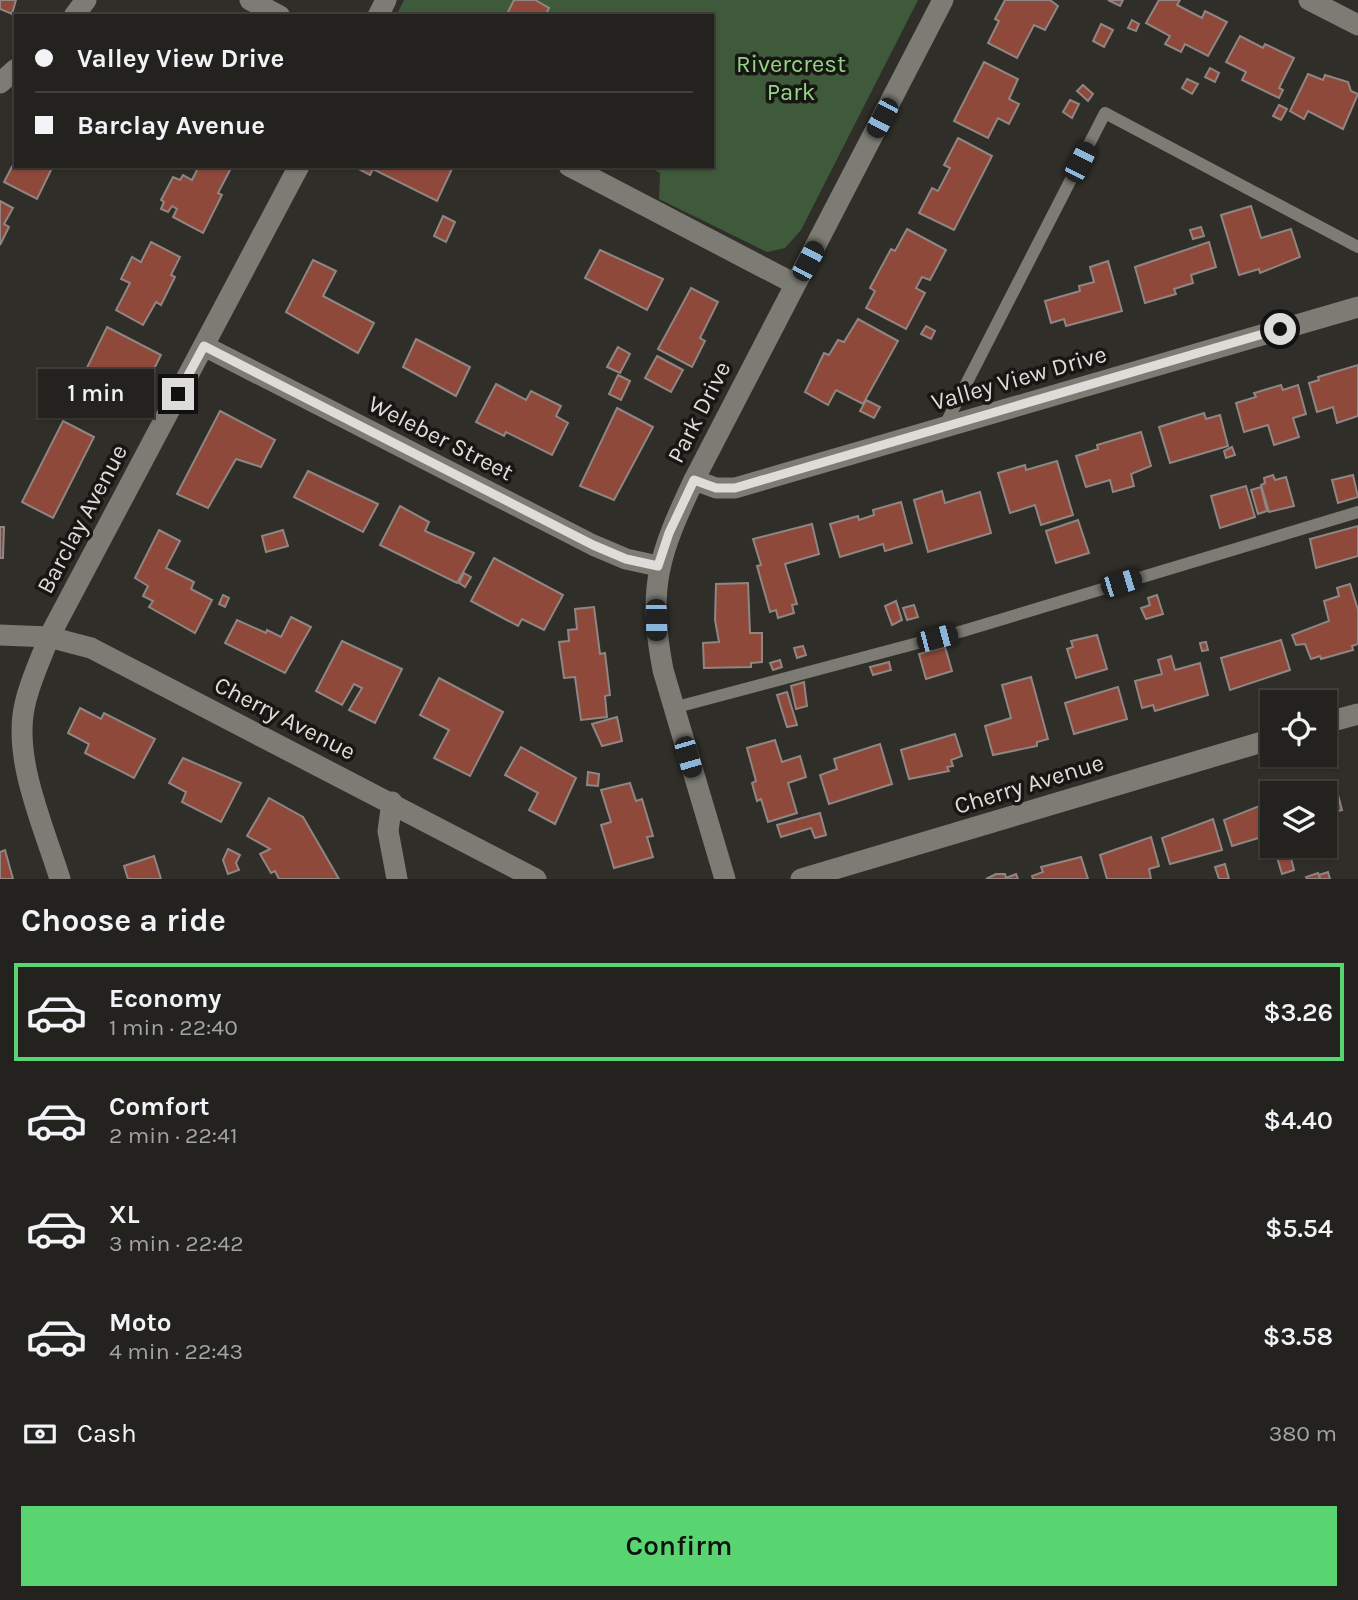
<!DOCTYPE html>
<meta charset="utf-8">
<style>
:root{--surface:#23221e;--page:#2f2f2b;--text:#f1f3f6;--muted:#a3a4a4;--line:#403f3c;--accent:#58d570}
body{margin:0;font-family:Karla,sans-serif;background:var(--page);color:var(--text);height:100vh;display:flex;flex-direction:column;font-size:26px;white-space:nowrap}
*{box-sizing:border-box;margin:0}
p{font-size:23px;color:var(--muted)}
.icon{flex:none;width:38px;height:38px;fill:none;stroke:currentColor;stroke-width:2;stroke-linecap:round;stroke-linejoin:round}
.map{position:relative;height:879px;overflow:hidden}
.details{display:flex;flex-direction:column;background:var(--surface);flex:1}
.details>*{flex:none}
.hud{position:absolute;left:14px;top:14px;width:700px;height:154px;border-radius:0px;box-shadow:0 2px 5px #0004,0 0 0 2px var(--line);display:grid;align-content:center;height:154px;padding:0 21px;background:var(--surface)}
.buttons{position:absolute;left:1260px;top:690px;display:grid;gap:14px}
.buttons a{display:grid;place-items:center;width:77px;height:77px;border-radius:0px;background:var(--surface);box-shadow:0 2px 5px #0004,0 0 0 2px var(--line);font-size:35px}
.end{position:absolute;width:32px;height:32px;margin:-16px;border:9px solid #dddcd8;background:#111;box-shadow:0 0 0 4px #111}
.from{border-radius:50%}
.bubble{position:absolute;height:49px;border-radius:0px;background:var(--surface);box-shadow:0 2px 5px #0004,0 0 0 2px var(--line);font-size:23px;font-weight:600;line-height:49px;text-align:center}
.car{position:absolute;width:21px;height:42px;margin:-21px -10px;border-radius:9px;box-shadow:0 0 5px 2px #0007;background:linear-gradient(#222 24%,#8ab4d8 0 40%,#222 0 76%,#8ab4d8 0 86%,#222 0)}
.hud b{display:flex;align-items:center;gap:24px;height:66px;font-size:26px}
.hud b+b{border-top:2px solid var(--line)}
.hud i{width:18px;height:18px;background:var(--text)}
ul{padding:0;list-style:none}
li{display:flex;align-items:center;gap:21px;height:98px;margin:0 14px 10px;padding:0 7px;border:4px solid transparent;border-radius:0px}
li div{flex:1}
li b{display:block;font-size:26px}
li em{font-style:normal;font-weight:600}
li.on{border-color:var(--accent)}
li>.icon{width:63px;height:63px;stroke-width:1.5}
h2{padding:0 21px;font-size:32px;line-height:84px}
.pay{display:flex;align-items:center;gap:18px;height:77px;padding:0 21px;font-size:26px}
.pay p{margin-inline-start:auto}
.button{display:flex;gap:14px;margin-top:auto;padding:14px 21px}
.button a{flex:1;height:80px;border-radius:0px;background:var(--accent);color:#111;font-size:28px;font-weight:600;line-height:80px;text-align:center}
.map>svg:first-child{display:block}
.green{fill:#3f5a3a}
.building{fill:#8e493b;stroke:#8f8684;stroke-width:2}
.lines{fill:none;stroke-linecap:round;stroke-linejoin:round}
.service{stroke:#7c7b74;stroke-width:12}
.minor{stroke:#7c7b74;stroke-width:21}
.tertiary{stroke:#7c7b74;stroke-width:21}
.route{stroke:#dddcd8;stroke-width:9}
.labels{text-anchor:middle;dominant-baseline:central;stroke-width:7;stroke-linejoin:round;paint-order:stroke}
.park-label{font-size:24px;fill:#92d586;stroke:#171613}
.street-label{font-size:24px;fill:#dddcd8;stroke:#171613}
</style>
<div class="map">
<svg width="1358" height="879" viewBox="0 0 1358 879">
<rect width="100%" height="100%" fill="#2f2e28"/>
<path class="green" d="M404 0H918L801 230 785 248 767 252 659 199 660 173 647 166H712V16H396Z"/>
<g class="building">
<path d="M0 0H16L12 14 0 9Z"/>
<path d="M514 0H535L549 8 545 16H515L508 12Z"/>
<path d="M1005 0H1050L1058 6 1045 30 1034 25 1017 58 988 43 999 21 995 19Z"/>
<path d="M1108 0H1123L1120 6Z"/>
<path d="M1159 0H1180L1177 5 1202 18 1205 11 1227 22 1208 56 1185 44 1181 52 1165 44 1170 36 1146 23Z"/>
<path d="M1132 20 1139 24 1136 31 1128 28Z"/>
<path d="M1101 24 1113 30 1104 47 1093 41Z"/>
<path d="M1240 36 1263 48 1265 44 1294 58 1279 88 1283 90 1279 98 1242 80 1246 72 1226 62Z"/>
<path d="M984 62 1018 79 1009 99 1019 104 1009 124 998 118 988 138 954 121Z"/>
<path d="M1210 68 1219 73 1215 82 1205 77Z"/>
<path d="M1308 74 1323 80 1325 75 1348 82 1351 91 1358 94 1343 129 1308 111 1304 119 1290 111Z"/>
<path d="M1187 79 1198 84 1192 94 1182 88Z"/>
<path d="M1083 85 1093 94 1088 101 1077 91Z"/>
<path d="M1070 100 1079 104 1072 118 1063 112Z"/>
<path d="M1279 105 1287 109 1281 120 1273 116Z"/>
<path d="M958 138 992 156 954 230 919 213 932 188 938 191 950 168 944 165Z"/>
<path d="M16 159V166H53L37 199 4 182Z"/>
<path d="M199 166H224L230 170 218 193 222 195 203 233 173 217 177 209 172 206 168 212 161 209 164 202 161 200 173 177 180 180 183 175 192 180Z"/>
<path d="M353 166H447L452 169 437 201 373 169 370 175Z"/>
<path d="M0 201 13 208 4 224 9 227 0 245Z"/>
<path d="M1251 206 1261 238 1291 229 1300 257 1260 273 1259 269 1239 275 1221 215Z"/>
<path d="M443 216 455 222 446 242 434 236Z"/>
<path d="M1201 227 1204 236 1193 239 1190 230Z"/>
<path d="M907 229 946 250 930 280 922 277 916 288 925 293 906 329 866 308 875 291 870 288 891 249 895 251Z"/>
<path d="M151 242 180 257 171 275 175 277 161 305 156 302 143 325 116 310 130 283 121 279 132 257 141 262Z"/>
<path d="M1209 242 1216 267 1191 275 1193 283 1174 289 1176 294 1145 303 1135 267Z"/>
<path d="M600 250 663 279 647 310 585 278Z"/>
<path d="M313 260 336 271 323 296 374 323 358 353 286 312Z"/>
<path d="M1108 261 1122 311 1066 326 1064 319 1051 323 1045 301 1080 291 1079 286 1094 282 1090 267Z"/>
<path d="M691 288 718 302 700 338 705 341 692 367 658 349Z"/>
<path d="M858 319 898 341 863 404 836 390 828 405 805 392 824 353 829 355 838 340 844 342Z"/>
<path d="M926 326 935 331 931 339 921 334Z"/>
<path d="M107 327 161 355 149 379 129 369 101 416 56 392 66 375 80 382Z"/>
<path d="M416 339 470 367 456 396 403 367Z"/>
<path d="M618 347 630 354 620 373 607 367Z"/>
<path d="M657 356 683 370 671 392 645 378Z"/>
<path d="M1358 365V416L1337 423 1333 407 1317 412 1309 383 1319 380 1318 377Z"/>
<path d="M618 375 630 381 621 400 609 394Z"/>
<path d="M496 384 526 400 531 391 561 406 556 416 568 423 552 455 506 432 504 436 476 422Z"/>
<path d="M1281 385 1283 390 1298 385 1306 414 1293 418 1299 437 1274 445 1268 425 1244 432 1236 403 1256 397 1254 393Z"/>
<path d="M866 400 880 407 874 418 860 411Z"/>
<path d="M617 408 653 427 614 500 580 486Z"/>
<path d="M220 411 275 440 261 467 236 459 208 508 177 494Z"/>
<path d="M1204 413 1206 419 1220 415 1228 446 1170 463 1159 427Z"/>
<path d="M63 421 94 437 53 518 22 502Z"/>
<path d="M1141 432 1151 466 1131 474 1134 486 1113 492 1110 480 1086 487 1076 456 1098 449 1097 445Z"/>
<path d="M1232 447 1235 455 1226 458 1224 451Z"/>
<path d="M1057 461 1073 515 1041 525 1035 505 1010 513 998 473 1025 465 1026 470Z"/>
<path d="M308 471 378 504 363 532 294 497Z"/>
<path d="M1273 475 1275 480 1286 477 1294 506 1269 512 1261 485 1265 483 1264 478Z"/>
<path d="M1353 475 1358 497 1338 503 1332 480Z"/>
<path d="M1246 486 1255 517 1220 528 1211 496Z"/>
<path d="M1261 487 1267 511 1258 514 1251 490Z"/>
<path d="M942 491 945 503 980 492 991 533 928 552 914 500Z"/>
<path d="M901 502 912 543 885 551 883 544 840 557 830 524 858 516 859 520 874 515 873 510Z"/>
<path d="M400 506 429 522 425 531 474 553 457 583 380 545Z"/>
<path d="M1078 520 1089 553 1056 563 1046 531Z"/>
<path d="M812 524 819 554 785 564 797 604 792 605 794 613 778 618 776 610 770 612 757 566 761 565 753 539Z"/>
<path d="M1358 526V556L1316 568 1310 539Z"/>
<path d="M0 527H4L3 558H0Z"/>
<path d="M159 530 180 541 166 568 194 582 191 589 212 600 195 633 149 607 153 601 143 596 148 586 135 578Z"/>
<path d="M283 530 288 546 266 552 262 536Z"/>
<path d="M494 558 563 595 544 630 522 619 518 626 471 601Z"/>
<path d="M464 573 471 577 465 587 459 583Z"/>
<path d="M748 583 750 633H762V662L751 663V667L704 668 703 643 719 642 715 620 716 584Z"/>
<path d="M1350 584 1358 610V644L1352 646 1353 650 1321 659 1320 656 1311 659 1305 644 1296 645 1292 635 1329 621 1324 601 1339 596 1337 588Z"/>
<path d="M223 595 229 598 225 607 219 604Z"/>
<path d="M1157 595 1163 614 1146 619 1141 608 1150 605 1148 598Z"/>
<path d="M896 601 902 620 892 625 885 606Z"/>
<path d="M914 605 918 617 907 620 903 608Z"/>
<path d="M594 607 600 654 605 653 610 695 605 696 607 717 581 720 575 677 564 678 559 642 569 641 568 630 577 629 575 609Z"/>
<path d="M291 617 311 627 285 673 225 643 237 620 266 633 267 630 281 637Z"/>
<path d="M1097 635 1107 669 1076 678 1067 649 1073 647 1071 641Z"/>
<path d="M1281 640 1290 670 1230 690 1221 658Z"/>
<path d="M342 641 402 669 375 723 349 710 362 688 354 684 342 705 316 691Z"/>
<path d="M1206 642 1208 650 1202 651 1200 643Z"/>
<path d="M803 646 806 655 797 658 794 648Z"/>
<path d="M945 647 952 671 926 679 919 654Z"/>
<path d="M1171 656 1175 670 1200 663 1208 695 1155 711 1153 705 1142 708 1135 681 1162 674 1158 660Z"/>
<path d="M780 660 782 667 773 670 770 663Z"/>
<path d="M889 662 891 670 873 675 870 667Z"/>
<path d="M1031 677 1048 739 1037 742V746L993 755 985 726 1011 718 1002 685Z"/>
<path d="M439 678 503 712 470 776 434 758 449 730 420 715Z"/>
<path d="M804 682 807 706 796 709 791 686Z"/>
<path d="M1118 687 1127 719 1074 734 1065 703Z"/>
<path d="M787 692 797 725 787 727 777 695Z"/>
<path d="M80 708 101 719 104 713 155 739 134 778 85 753 89 744 68 733Z"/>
<path d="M617 717 622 741 602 746 592 724Z"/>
<path d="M955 734 962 756 951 760 953 766 947 767 949 771 909 779 901 750Z"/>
<path d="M775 740 782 762 800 756 806 777 788 783 797 813 768 822 761 799 757 801 752 783 756 781 747 748Z"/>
<path d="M880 744 892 784 829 804 820 775 837 769 834 759Z"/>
<path d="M521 747 576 778 555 824 529 810 538 793 505 775Z"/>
<path d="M183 758 241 783 221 822 182 802 186 792 169 783Z"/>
<path d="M588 772 599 774 598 786 587 785Z"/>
<path d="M630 783 636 801 642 799 653 836 647 837 653 857 614 868 601 825 611 822 601 790Z"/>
<path d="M1336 787 1342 810 1325 815V793H1305Z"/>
<path d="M269 798 303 817 339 879H279L275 871 271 873 260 854 270 849 247 836Z"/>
<path d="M1272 801V834L1232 846 1224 820Z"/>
<path d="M820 813 826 835 815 838 811 828 781 837 777 825Z"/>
<path d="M1213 819 1222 850 1170 864 1162 838Z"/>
<path d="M1151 837 1159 866 1149 869 1151 879H1107L1100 855Z"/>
<path d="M228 849 240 855 236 863 239 870 228 874 223 860Z"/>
<path d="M5 850 13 879H0V852Z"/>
<path d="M1289 850 1294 870 1282 874 1276 854Z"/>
<path d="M154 856 161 879H128L124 866Z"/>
<path d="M1081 857 1088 879H1033L1032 876 1043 872 1041 867Z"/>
<path d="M1225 864 1229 879H1219L1215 867Z"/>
<path d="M1328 872 1330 879H1320L1319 875Z"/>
<path d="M1318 873 1320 879H1307L1306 877Z"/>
<path d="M996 874H1005L1006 878 1016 874 1018 879H986Z"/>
</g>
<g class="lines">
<g class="service">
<path d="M944 427 1105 113 1358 247"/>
<path d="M673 708 963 631 1358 512"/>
</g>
<g class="minor">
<path d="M250 0 280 16"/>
<path d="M1309 0 1358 25"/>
<path d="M378 16 386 0"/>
<path d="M569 166 795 284"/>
<path d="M204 346 593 545 626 559 658 566"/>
<path d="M694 480 716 488H735L1358 307"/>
<path d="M0 635 49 637 91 648 536 879"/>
<path d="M1325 723 1358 714"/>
<path d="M392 802 388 831 397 879"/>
<path d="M60 879C44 827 12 758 25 704 30 681 41 659 49 637L299 166"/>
<path d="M725 879 663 670C647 587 659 554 694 480L943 0"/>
<path d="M801 879 1272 739"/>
</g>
<g class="tertiary">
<path d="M74 16 86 0"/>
<path d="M0 83 16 69"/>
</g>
</g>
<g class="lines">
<path class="route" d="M178 394 204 346 593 545 626 559 658 566 669 533 694 480 716 488H735L1280 329"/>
</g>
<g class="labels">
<g class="park-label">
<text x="791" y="64">Rivercrest<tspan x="791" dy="28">Park</tspan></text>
</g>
<g class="street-label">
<text transform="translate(1019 378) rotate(-16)">Valley View Drive</text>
<text transform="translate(699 412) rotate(-63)">Park Drive</text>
<text transform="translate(441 438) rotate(27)">Weleber Street</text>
<text transform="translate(82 519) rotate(-62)">Barclay Avenue</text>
<text transform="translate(285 718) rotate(27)">Cherry Avenue</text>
<text transform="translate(1029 784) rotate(-17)">Cherry Avenue</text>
</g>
</g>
</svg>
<div class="buttons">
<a><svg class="icon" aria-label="locate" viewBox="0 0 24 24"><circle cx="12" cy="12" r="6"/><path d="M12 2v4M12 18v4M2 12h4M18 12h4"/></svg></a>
<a><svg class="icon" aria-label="layers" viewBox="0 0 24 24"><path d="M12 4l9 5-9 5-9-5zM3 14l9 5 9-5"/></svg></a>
</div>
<i class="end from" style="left:1280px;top:329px"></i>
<i class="end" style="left:178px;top:394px"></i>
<div class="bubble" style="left:38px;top:369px;width:116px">1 min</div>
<i class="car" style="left:882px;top:118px;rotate:208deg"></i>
<i class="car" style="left:1080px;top:162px;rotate:27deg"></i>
<i class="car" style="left:808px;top:261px;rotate:28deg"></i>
<i class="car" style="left:1121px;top:583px;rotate:73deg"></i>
<i class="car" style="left:656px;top:620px;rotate:179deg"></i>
<i class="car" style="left:937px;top:638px;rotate:75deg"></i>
<i class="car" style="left:688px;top:757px;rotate:164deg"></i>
<div class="hud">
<b><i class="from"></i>Valley View Drive</b>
<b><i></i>Barclay Avenue</b>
</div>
</div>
<section class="details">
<h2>Choose a ride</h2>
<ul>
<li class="on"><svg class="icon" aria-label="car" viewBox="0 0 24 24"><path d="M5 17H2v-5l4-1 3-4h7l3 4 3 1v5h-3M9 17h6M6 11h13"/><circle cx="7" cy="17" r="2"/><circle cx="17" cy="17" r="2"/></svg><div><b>Economy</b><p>1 min · 22:40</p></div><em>$3.26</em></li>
<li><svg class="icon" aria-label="car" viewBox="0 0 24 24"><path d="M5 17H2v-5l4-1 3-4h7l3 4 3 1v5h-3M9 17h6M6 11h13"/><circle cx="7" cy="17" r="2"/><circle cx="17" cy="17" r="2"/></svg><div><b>Comfort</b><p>2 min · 22:41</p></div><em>$4.40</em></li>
<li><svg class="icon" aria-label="car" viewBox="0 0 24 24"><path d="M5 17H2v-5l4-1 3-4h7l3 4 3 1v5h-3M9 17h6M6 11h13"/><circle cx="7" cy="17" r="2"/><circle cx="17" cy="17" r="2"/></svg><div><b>XL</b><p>3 min · 22:42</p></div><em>$5.54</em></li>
<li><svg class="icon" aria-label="car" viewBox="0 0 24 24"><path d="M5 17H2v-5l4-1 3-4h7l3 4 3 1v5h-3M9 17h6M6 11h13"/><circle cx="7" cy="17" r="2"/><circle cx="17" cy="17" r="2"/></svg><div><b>Moto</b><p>4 min · 22:43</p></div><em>$3.58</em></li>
</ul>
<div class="pay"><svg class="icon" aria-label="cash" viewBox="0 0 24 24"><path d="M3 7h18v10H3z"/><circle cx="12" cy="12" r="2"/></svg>Cash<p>380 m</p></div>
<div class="button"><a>Confirm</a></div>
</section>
